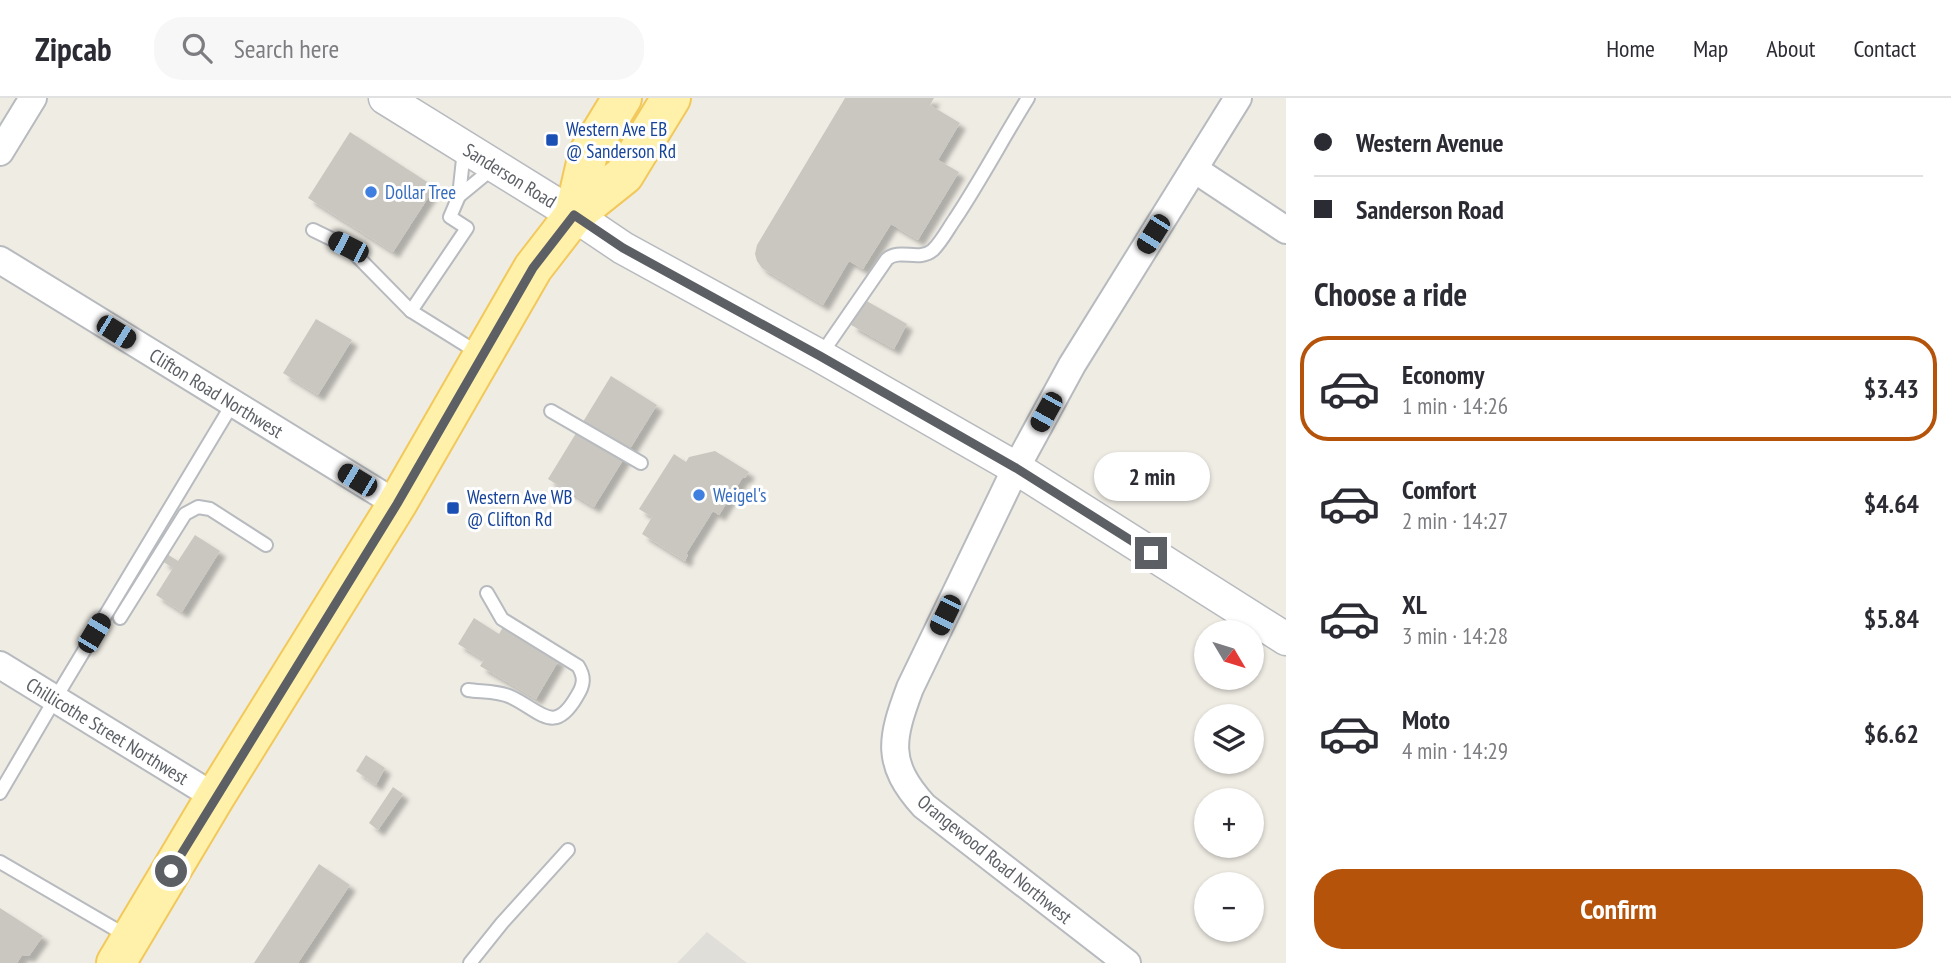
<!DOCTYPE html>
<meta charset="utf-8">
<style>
:root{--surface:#fff;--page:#f7f7f7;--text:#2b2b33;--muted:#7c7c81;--line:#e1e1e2;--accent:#b45309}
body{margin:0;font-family:"PT Sans Narrow",sans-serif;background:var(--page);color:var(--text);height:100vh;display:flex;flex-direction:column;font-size:26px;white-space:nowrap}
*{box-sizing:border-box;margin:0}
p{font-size:23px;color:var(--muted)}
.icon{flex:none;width:38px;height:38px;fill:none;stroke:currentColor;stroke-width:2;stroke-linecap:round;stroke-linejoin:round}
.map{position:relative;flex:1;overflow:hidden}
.drawer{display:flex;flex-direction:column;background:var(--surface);width:665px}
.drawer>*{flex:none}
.top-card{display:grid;align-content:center;height:154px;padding:0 28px;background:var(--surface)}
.needle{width:46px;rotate:128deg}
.fabs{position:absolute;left:1194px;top:522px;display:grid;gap:14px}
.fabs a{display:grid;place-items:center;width:70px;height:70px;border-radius:50%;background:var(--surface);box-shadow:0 2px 5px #0004;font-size:35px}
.end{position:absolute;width:32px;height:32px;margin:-16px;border:9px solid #5c6065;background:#fff;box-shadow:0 0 0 4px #fff}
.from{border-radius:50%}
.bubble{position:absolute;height:49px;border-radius:24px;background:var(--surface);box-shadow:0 2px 5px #0004;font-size:23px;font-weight:800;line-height:49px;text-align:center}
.car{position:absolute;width:21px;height:42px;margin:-21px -10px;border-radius:9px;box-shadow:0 0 5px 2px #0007;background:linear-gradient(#222 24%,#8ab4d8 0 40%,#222 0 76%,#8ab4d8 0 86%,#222 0)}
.top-card b{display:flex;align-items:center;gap:24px;height:66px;font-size:26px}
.top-card b+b{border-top:2px solid var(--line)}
.top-card i{width:18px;height:18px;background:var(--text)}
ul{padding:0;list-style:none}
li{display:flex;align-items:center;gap:21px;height:105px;margin:0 14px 10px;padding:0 14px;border:4px solid transparent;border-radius:28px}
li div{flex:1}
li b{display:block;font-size:26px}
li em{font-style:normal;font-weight:800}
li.current{border-color:var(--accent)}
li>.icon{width:63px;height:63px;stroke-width:1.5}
h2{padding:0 28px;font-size:32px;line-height:84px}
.cta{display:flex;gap:14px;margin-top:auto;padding:14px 28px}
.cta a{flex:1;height:80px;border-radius:28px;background:var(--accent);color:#fff;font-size:28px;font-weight:800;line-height:80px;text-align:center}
header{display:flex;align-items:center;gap:42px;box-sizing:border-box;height:98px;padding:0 35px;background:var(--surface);border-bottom:2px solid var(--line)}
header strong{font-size:33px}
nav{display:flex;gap:38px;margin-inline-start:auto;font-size:24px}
.search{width:490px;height:63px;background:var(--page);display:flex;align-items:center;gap:18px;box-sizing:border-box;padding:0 24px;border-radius:28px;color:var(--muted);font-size:26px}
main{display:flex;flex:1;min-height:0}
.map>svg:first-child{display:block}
.industrial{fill:#e0ded8}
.building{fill:#cac7c1;filter:url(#shadow)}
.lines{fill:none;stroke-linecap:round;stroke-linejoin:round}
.service-casing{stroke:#b7babe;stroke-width:16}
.minor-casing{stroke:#b7babe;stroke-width:30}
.tertiary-casing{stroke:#b7babe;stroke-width:35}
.primary-casing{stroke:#f2c85a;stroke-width:42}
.service{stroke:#fff;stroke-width:12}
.minor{stroke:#fff;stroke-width:26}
.tertiary{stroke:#fff;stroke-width:32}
.primary{stroke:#fff1a9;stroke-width:38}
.route{stroke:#5c6065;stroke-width:9}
.transit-dot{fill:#1a4fb4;stroke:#fff;stroke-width:2.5}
.shop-dot{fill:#3f7fe0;stroke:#fff;stroke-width:2.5}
.labels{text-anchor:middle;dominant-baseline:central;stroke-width:6;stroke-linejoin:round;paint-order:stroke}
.transit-label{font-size:19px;fill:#164399;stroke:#fff;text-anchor:start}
.street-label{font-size:19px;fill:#5c6065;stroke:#fff}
.shop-label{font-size:19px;fill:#366cbe;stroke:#fff;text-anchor:start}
</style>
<header>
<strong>Zipcab</strong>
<div class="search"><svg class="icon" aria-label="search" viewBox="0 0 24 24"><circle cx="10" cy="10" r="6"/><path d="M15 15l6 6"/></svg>Search here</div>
<nav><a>Home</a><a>Map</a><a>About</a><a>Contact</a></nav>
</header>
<main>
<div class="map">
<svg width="1286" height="865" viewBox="0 0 1286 865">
<defs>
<filter id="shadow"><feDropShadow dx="6" dy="6" stdDeviation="2" flood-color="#0004"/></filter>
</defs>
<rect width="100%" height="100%" fill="#efece4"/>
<path class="industrial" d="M707 834 747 865H677Z"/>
<g class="building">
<path d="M845 0H934L930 7 960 25 938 62 959 74 918 142 891 126 863 171 849 163 823 207 762 170 757 163 755 156 757 147Z"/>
<path d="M350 34 435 89 393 154 308 100Z"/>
<path d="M865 202 907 226 894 251 851 227Z"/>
<path d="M316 221 352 242 318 297 283 275Z"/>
<path d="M611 278 657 307 594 409 548 381Z"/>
<path d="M715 353 749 374 745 380 743 379 719 417 713 413 686 456 688 457 685 463 642 436 652 419 639 411 674 356 686 364 689 359Z"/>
<path d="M195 437 220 453 182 514 156 497 173 470 162 463 167 456 178 463Z"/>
<path d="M474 520 499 536 503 529 549 559 550 557 559 562 536 601 480 568 484 562 458 546Z"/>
<path d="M366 657 385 670 376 687 356 673Z"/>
<path d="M393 689 403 696 378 732 369 725Z"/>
<path d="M319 766 350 787 298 865H254Z"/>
<path d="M0 810 43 838 29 858 22 857 17 865H0Z"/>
</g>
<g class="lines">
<defs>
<g id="service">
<path d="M459 98 493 70"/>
<path d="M313 132 348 149 411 213 480 256"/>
<path d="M411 213 467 130 450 119 459 98 464 52"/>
<path d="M820 258 887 161C900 150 919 164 933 152 942 143 948 131 955 121 981 82 1003 40 1028 0"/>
<path d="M551 313 641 365"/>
<path d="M120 520 185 416 198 409 210 411 266 447"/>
<path d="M468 592C481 594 499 593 511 599 541 613 554 638 577 598 584 587 585 579 578 568L502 521 487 495"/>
<path d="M0 695 55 601 233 305"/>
<path d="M0 764 127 838"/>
<path d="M470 865 502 825 568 752"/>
</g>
<g id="minor">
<path d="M0 54 33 0"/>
<path d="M1194 71 1286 132"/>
<path id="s1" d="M0 162 397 406"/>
<path id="s2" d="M0 567 215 699"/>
<path d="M1127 865 924 708C885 665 891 641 910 590L1016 370 1072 267 1238 0"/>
</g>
<g id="tertiary">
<path id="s3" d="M385 0 574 117 623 150 820 258 1016 370 1286 541"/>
</g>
<g id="primary">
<path d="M574 117 588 56 622 0"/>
<path d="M116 865 215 699 397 406 533 170 574 117 624 77 671 0"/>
</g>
</defs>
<use href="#service" class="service-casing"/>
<use href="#minor" class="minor-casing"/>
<use href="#tertiary" class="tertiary-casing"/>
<use href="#primary" class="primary-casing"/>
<use href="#service" class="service"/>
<use href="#minor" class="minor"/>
<use href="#tertiary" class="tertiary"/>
<use href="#primary" class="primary"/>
</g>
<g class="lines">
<path class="route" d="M171 773 397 406 533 170 574 117 623 150 820 258 1016 370 1151 455"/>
</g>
<g class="transit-dot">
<rect x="545" y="35" width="14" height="14" rx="3.5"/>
<rect x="446" y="403" width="14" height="14" rx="3.5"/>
</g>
<g class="shop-dot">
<circle cx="371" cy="94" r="7"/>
<circle cx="699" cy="397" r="7"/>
</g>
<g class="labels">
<g class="transit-label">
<text x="566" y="31">Western Ave EB<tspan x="566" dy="22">@ Sanderson Rd</tspan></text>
<text x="467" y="399">Western Ave WB<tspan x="467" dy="22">@ Clifton Rd</tspan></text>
</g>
<g class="street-label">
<text stroke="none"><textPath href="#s3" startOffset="147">Sanderson Road</textPath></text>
<text stroke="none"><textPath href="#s1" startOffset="254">Clifton Road Northwest</textPath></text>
<text stroke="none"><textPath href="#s2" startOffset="126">Chillicothe Street Northwest</textPath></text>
<text transform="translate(995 761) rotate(39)">Orangewood Road Northwest</text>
</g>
<g class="shop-label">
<text x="385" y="94">Dollar Tree</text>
<text x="713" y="397">Weigel's</text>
</g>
</g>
</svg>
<div class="fabs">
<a><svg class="needle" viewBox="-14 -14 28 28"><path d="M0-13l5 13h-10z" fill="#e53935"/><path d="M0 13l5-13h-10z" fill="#7c7c81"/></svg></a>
<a><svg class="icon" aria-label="layers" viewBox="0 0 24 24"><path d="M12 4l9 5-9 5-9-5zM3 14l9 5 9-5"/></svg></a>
<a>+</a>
<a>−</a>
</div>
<i class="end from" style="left:171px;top:773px"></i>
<i class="end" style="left:1151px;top:455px"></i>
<div class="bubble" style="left:1094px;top:354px;width:116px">2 min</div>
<i class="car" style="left:1153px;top:136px;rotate:212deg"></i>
<i class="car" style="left:348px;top:149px;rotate:297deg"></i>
<i class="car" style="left:116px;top:234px;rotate:122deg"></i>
<i class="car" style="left:1046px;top:314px;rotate:209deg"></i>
<i class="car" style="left:357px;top:382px;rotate:301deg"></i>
<i class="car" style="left:945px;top:517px;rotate:206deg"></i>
<i class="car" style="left:94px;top:535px;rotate:31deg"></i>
</div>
<section class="drawer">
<div class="top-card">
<b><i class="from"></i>Western Avenue</b>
<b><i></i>Sanderson Road</b>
</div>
<h2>Choose a ride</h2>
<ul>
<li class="current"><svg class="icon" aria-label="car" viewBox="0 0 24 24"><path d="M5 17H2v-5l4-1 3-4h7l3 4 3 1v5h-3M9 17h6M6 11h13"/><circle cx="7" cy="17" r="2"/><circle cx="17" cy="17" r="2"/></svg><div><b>Economy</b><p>1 min · 14:26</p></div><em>$3.43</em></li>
<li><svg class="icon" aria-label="car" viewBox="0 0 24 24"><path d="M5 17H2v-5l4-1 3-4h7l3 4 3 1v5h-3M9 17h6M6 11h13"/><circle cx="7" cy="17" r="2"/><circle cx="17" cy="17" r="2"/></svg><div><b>Comfort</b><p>2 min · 14:27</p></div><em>$4.64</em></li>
<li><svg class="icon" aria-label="car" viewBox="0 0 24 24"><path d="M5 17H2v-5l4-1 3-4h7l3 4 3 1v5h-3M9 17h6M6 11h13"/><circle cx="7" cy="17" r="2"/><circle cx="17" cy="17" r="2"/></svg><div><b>XL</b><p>3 min · 14:28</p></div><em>$5.84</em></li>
<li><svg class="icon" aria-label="car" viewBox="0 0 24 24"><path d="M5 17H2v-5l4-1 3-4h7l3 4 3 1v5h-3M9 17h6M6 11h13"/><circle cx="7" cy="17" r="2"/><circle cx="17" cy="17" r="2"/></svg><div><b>Moto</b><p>4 min · 14:29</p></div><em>$6.62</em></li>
</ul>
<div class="cta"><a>Confirm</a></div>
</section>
</main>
